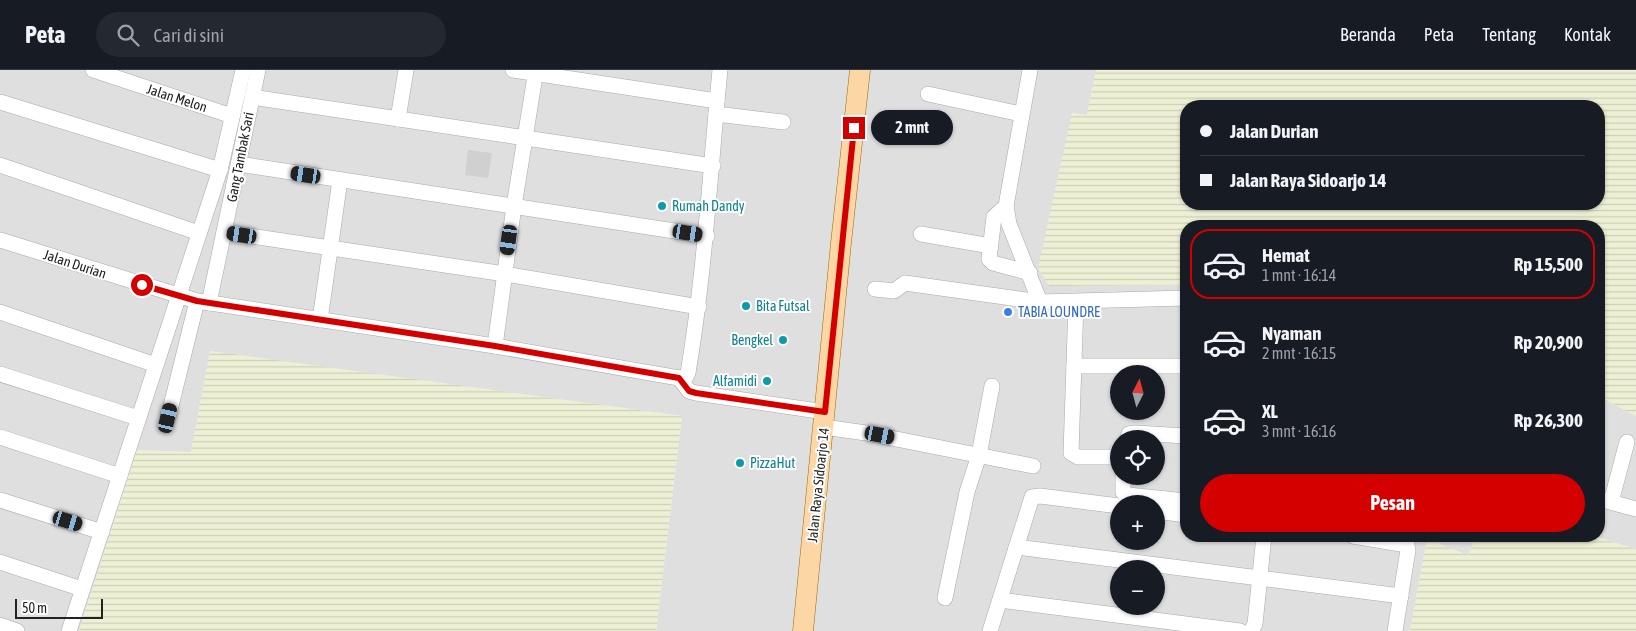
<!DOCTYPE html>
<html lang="id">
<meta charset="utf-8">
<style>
:root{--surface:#171b24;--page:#242831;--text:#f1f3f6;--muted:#9ea1a6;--line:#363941;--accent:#d40000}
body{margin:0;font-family:"Asap Condensed",sans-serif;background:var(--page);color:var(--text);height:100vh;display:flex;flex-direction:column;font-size:19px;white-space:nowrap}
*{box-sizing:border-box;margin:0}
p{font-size:16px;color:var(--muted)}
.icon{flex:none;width:28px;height:28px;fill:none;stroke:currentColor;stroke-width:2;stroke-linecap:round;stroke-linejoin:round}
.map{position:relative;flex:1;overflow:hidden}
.details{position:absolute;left:1180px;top:150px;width:425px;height:322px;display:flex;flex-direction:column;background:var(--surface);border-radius:20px;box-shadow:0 1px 4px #0004}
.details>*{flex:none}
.hud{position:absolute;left:1180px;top:30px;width:425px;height:110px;border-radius:20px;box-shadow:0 1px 4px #0004;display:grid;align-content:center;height:110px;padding:0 20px;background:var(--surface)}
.needle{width:32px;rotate:6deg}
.tools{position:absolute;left:1110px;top:295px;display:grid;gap:10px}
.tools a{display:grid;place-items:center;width:55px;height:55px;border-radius:50%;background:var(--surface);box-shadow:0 1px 4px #0004;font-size:25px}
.scale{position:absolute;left:15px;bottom:12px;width:88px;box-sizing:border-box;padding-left:5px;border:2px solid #222;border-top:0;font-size:14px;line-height:18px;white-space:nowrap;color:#222;-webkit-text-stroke:4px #fff;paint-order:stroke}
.end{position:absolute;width:22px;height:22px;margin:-11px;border:6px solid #d40000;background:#fff;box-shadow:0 0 0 2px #fff}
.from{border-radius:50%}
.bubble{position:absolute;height:35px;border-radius:18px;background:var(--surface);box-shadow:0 1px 4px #0004;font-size:16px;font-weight:700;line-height:35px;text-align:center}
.car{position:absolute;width:15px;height:30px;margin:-15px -8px;border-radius:6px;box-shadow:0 0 4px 1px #0007;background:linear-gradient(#222 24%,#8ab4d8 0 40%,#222 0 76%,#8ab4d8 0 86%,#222 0)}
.hud b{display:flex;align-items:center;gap:18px;height:48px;font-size:19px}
.hud b+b{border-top:1px solid var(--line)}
.hud i{width:12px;height:12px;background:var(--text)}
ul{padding:9px 0 0;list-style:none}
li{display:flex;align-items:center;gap:15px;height:70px;margin:0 10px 8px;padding:0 10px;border:2px solid transparent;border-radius:20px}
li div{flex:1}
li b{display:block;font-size:19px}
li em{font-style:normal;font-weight:700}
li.current{border-color:var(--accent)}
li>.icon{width:45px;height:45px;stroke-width:1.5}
.primary-button{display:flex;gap:10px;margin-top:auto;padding:10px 20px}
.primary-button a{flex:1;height:58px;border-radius:30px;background:var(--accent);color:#fff;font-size:20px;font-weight:700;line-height:58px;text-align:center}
header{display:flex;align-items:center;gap:30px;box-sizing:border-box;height:70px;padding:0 25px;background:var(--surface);border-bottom:1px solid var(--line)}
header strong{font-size:24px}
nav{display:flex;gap:28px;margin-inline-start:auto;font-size:18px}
.search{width:350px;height:45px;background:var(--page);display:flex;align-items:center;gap:12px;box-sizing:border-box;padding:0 18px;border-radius:28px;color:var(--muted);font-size:19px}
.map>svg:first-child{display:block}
.residential{fill:#e0dfdf;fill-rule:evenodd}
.religious{fill:#d0d0d0}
.farmland{fill:url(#farmland-rules);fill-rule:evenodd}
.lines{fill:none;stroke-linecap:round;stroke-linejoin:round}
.minor-casing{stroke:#a9a9a9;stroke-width:16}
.major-casing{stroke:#a06b00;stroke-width:21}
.minor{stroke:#fff;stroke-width:15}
.major{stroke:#fcd6a4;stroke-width:20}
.route{stroke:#d40000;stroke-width:6}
.culture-dot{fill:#0f9aa8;stroke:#fff;stroke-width:2}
.shop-dot{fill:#3f7fe0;stroke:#fff;stroke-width:2}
.labels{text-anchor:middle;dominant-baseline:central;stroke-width:4;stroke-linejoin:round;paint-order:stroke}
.street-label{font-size:14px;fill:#222;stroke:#fff}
.culture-label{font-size:14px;fill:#0d838f;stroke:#fff;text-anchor:start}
.shop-label{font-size:14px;fill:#366cbe;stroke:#fff;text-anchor:start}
</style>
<header>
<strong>Peta</strong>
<div class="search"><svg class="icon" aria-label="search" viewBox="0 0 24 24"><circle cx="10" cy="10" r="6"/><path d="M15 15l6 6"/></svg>Cari di sini</div>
<nav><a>Beranda</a><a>Peta</a><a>Tentang</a><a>Kontak</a></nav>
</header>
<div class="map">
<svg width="1636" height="561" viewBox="0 0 1636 561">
<defs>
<pattern id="farmland-rules" width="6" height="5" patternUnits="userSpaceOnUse" patternTransform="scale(1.25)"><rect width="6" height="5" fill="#eef0d5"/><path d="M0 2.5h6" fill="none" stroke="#ccceb7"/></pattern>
</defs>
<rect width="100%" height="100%" fill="#f2efe9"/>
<g class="residential">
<path d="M0 0H1096L1087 45 1072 43 1049 216 1186 215V466H1477L1468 486 1427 469 1410 561H656L682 346 210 282 191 382 137 380 79 561H0ZM1119 304H1156V341H1119ZM1119 369H1156V406H1119ZM1119 434H1156V471H1119ZM1119 499H1156V536H1119Z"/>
<path d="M1599 326 1636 346V479L1593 466H1599Z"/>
</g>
<path class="religious" d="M468 80 492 83 488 108 465 105Z"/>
<g class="farmland">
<path d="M1096 0H1636V346L1599 326V156H1186V215L1049 216 1038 198 1072 43 1087 45ZM1186 36H1599V134H1186Z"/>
<path d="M210 281 682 346 656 561H79L137 380 191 382Z"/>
<path d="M1477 466H1593L1636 479V561H1410L1427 469 1468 485Z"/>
</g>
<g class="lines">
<defs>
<g id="minor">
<path d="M93 0 232 46"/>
<path d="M513 0 717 31"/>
<path d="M1030 0 1006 136 1009 154 1040 232 1186 228"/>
<path d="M928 24 1021 44"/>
<path d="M252 27 713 96"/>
<path d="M0 32 220 100"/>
<path d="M716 44 783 52"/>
<path d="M398 49 406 0"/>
<path d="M239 94 707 166"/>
<path d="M0 95 199 163"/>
<path d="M1006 136 994 147 989 189 993 193 1030 203"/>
<path d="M224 162 505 204 699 237"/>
<path d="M921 164 991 176"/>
<path d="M0 170 197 231 495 276 679 308 689 321 696 323 825 342"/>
<path d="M875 219 894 221 905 213 1040 232"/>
<path d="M1076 232 1071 383 1078 387H1119"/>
<path d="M209 233 258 0"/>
<path d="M0 242 156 295"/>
<path d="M320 250 340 110"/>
<path d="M495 276 514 136 536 0"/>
<path d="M1074 296H1186"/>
<path d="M0 304 138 348"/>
<path d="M679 308 686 307 688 303C705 202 710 101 720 0"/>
<path d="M168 348 197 231"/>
<path d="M824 357 866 363 1033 396"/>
<path d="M0 367 120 406"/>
<path d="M1127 369 1129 364 1135 363 1186 366"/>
<path d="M1123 406V422L1128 425 1186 431"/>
<path d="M1599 429 1636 439"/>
<path d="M0 430 102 462"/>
<path d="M1611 432 1627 372"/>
<path d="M1156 441 1186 445"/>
<path d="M1353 466 1407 475 1408 480 1395 561"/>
<path d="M1016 477 1401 526"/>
<path d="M0 492 82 519"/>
<path d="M945 528 967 422 979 385 992 316"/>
<path d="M1000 530 1240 561"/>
<path d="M0 555 17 561"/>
<path d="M69 561 220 100 243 0"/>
<path d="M990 561 1032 427 1040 426 1119 436"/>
<path d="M1251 561 1255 554 1264 466"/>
</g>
<path id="major" d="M803 561 841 173 860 0"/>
</defs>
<use href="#minor" class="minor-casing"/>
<use href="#major" class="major-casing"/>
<use href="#minor" class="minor"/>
<use href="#major" class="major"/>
</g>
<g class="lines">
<path class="route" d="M142 215 197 231 495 276 679 308 689 321 696 323 825 342 854 58"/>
</g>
<g class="culture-dot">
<circle cx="662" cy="136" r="5"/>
<circle cx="746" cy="236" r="5"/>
<circle cx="783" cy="270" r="5"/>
<circle cx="767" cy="311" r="5"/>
<circle cx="740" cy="393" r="5"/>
</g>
<circle class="shop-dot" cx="1008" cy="242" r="5"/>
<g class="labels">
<g class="street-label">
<text transform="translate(177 28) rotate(18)">Jalan Melon</text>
<text transform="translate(240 87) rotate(-79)">Gang Tambak Sari</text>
<text transform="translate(75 194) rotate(18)">Jalan Durian</text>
<text transform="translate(818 415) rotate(-84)">Jalan Raya Sidoarjo 14</text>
</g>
<g class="culture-label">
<text x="672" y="136">Rumah Dandy</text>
<text x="756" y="236">Bita Futsal</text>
<text x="773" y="270" text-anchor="end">Bengkel</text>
<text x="757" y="311" text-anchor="end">Alfamidi</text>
<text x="750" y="393">PizzaHut</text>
</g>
<g class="shop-label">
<text x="1018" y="242">TABIA LOUNDRE</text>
</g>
</g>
</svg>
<div class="tools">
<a><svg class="needle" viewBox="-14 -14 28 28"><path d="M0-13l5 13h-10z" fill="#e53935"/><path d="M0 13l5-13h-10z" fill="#9ea1a6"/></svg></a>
<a><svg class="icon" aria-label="locate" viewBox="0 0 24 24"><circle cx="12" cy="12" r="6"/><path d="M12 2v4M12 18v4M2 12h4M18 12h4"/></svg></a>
<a>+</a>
<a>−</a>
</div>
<div class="scale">50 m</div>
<i class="end from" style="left:142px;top:215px"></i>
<i class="end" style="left:854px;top:58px"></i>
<div class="bubble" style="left:871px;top:40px;width:82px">2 mnt</div>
<i class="car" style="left:306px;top:105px;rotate:279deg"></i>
<i class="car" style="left:688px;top:163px;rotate:99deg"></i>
<i class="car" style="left:242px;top:165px;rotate:279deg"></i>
<i class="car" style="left:509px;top:170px;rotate:188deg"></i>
<i class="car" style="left:168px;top:348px;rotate:13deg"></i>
<i class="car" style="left:880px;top:365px;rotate:101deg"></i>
<i class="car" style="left:68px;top:451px;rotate:107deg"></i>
<div class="hud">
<b><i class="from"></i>Jalan Durian</b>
<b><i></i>Jalan Raya Sidoarjo 14</b>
</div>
<section class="details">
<ul>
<li class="current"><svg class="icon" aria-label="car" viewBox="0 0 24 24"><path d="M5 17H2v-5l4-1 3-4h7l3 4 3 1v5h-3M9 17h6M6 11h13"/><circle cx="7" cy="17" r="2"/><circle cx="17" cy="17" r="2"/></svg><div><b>Hemat</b><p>1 mnt · 16:14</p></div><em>Rp 15,500</em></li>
<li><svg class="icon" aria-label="car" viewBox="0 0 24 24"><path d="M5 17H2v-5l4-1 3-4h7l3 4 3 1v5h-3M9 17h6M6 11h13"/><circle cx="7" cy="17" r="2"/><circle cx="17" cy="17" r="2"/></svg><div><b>Nyaman</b><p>2 mnt · 16:15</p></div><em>Rp 20,900</em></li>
<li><svg class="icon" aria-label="car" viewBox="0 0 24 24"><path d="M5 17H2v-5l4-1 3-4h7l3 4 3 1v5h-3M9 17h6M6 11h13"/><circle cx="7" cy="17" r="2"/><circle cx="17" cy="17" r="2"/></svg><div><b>XL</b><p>3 mnt · 16:16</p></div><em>Rp 26,300</em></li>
</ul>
<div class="primary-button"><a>Pesan</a></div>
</section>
</div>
